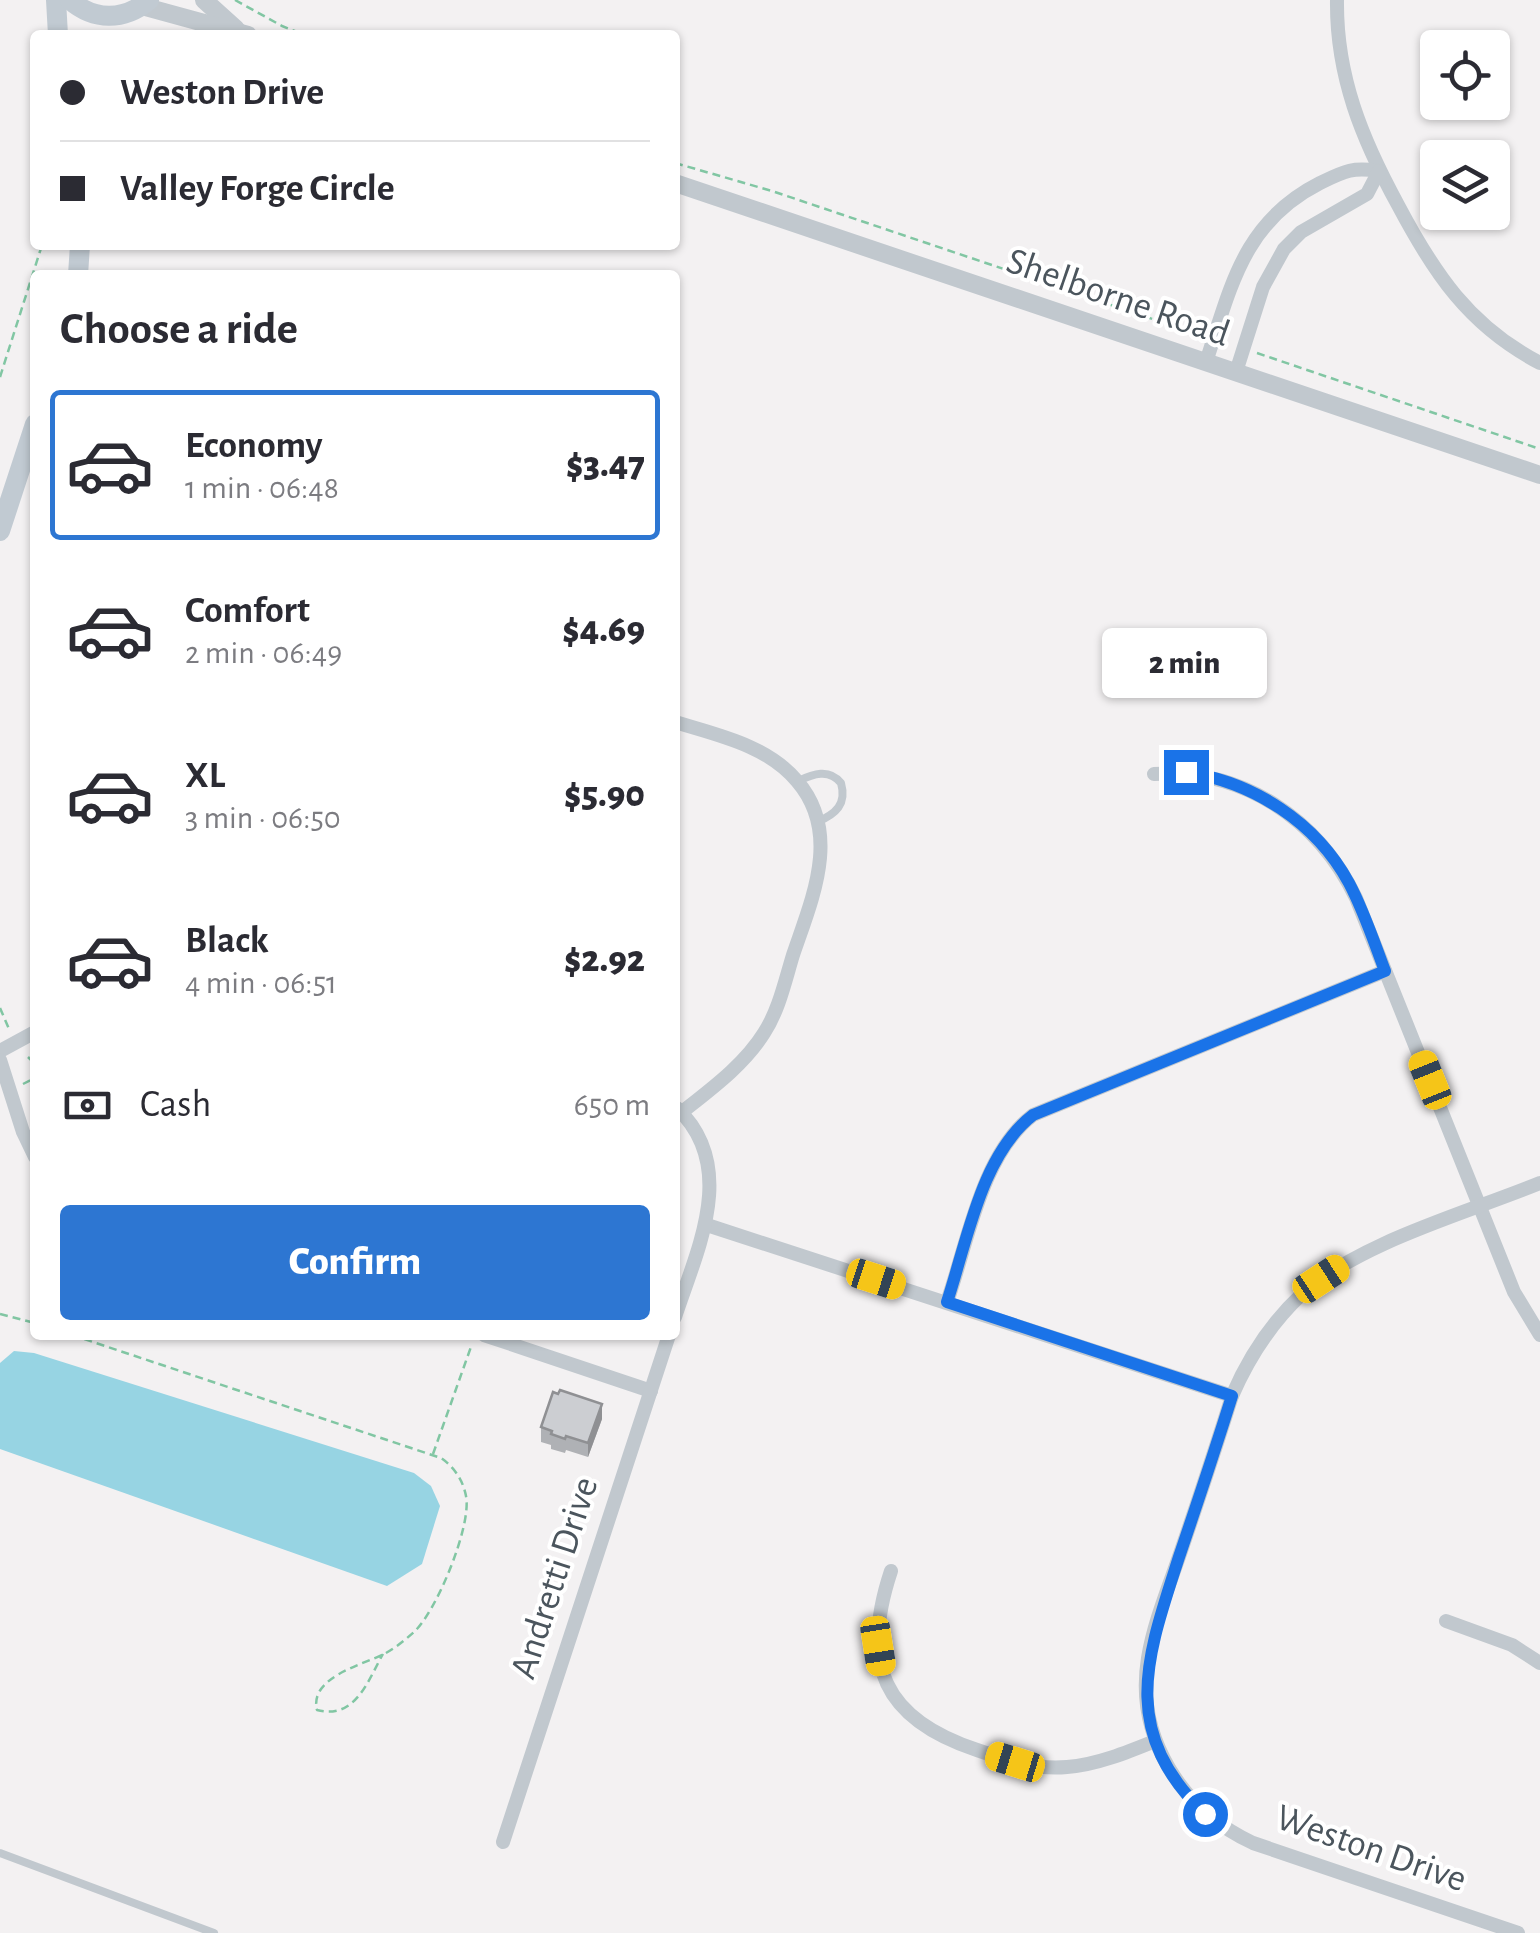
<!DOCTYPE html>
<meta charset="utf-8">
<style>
:root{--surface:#fff;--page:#f2f2f3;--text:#2b2b33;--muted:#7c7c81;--line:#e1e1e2;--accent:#2d76d2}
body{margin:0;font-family:"Alegreya Sans",sans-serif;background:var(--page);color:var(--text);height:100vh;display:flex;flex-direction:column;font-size:38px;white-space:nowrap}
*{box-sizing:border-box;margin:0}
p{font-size:32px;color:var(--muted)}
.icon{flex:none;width:55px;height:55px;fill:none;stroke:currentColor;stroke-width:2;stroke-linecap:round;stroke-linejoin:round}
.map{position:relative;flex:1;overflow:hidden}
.details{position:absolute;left:30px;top:270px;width:650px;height:1070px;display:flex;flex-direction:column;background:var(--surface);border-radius:10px;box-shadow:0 2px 8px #0004}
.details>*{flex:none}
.banner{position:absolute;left:30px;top:30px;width:650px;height:220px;border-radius:10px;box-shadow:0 2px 8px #0004;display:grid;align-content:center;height:220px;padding:0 30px;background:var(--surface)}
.tools{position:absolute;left:1420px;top:30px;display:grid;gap:20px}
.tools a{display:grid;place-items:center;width:90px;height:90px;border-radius:10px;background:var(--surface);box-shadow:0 2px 8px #0004;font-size:50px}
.end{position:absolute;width:45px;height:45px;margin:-22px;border:12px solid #1a73e8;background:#fff;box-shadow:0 0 0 5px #fff}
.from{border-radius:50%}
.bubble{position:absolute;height:70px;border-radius:10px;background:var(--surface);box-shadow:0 2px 8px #0004;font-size:32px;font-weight:800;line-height:70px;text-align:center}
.car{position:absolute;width:30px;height:60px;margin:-30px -15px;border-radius:12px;box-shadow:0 0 8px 2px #0007;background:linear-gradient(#f5c518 24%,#345 0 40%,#f5c518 0 76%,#345 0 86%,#f5c518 0)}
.banner b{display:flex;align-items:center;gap:35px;height:95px;font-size:38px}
.banner b+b{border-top:2px solid var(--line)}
.banner i{width:25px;height:25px;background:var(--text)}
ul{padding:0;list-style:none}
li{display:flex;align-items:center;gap:30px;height:150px;margin:0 20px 15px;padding:0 10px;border:5px solid transparent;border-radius:10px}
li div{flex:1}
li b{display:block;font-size:38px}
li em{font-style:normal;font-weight:800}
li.on{border-color:var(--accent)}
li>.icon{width:90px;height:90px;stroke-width:1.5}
h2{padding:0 30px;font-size:45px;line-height:120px}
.pay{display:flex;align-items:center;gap:25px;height:110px;padding:0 30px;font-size:38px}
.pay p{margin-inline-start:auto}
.button{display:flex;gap:20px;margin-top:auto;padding:20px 30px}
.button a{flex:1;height:115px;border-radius:10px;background:var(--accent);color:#fff;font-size:40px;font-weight:800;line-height:115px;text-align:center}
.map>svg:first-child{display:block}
.water{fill:#97d4e3}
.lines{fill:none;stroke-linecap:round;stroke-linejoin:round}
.path{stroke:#81c6a3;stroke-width:2.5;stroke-dasharray:8 5;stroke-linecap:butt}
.service{stroke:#c1c8ce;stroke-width:8}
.minor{stroke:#c1c8ce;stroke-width:14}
.tertiary{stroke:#c1c8ce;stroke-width:18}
.secondary{stroke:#c1cad2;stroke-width:20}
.wall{fill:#afb1b5}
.shaded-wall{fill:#8f9093}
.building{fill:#ccced2;stroke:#8f9093;stroke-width:2.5}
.route{stroke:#1a73e8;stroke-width:12}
.labels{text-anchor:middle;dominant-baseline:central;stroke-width:8;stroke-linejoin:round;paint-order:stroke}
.street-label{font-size:38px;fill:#4b555d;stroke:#fff}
</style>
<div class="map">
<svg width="1540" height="1933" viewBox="0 0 1540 1933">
<rect width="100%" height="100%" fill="#f3f1f2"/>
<path class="water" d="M14 1351 34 1353 414 1473 431 1486 440 1506 422 1564 387 1586 0 1449V1363Z"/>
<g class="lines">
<g class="path">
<path d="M235 0 282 26 305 35"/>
<path d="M675 163 772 191 1197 334"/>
<path d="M1257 353 1540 449"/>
<path d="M0 377 42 245"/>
<path d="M0 1008 9 1029"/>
<path d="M28 1057 35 1064"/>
<path d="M23 1084 35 1078"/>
<path d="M0 1314 35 1323"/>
<path d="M72 1335 441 1458C454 1467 463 1480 466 1496 472 1526 436 1612 414 1632 405 1640 393 1650 382 1655 361 1665 309 1678 317 1710 356 1720 368 1680 383 1654"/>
<path d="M433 1454 472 1344"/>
</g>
<g class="service">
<path d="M798 781C813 774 829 768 841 783 847 804 836 814 817 822"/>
<path d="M0 1853 214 1933"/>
</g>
<g class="minor">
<path d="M1337 0C1336 76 1362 139 1398 205 1434 273 1469 326 1540 363"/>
<path d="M1206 362C1231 287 1243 222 1320 183 1345 171 1352 167 1379 171"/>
<path d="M1236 372 1263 287 1284 249 1301 232 1367 194 1379 171"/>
<path d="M675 722C717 735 767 745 797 781 842 833 812 899 793 955 785 981 779 1010 764 1033 744 1065 711 1089 682 1112"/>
<path d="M1154 774C1243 768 1318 819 1356 898L1514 1292 1540 1335"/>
<path d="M0 1051 35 1032"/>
<path d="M0 1060 23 1132 35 1157"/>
<path d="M707 1225 1232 1396"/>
<path d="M947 1302C968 1242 981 1155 1033 1115L1385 971"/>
<path d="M675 1317C697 1250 739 1167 677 1108"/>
<path d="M484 1335 651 1391"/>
<path d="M891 1571C860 1664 883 1719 977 1750 1006 1760 1035 1770 1067 1767 1096 1765 1128 1752 1155 1741"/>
<path d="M1446 1621 1512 1645 1540 1663"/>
<path d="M503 1842 669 1335"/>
<path d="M1518 1933 1253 1843C1182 1810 1135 1738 1148 1658 1154 1621 1170 1584 1182 1548 1199 1498 1216 1447 1232 1396 1248 1359 1272 1322 1302 1294 1360 1242 1467 1213 1540 1183"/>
</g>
<g class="tertiary">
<path d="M204 0 236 29"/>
<path d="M142 6 248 35"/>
<path d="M675 183 1540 475"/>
</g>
<g class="secondary">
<path d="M56 0 58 35"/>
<path d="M70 0C94 21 124 21 149 0"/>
<path d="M78 275 80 245"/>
<path d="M0 531 35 424"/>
</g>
</g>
<path class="wall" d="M602 1419 588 1457 566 1450 565 1453 551 1449V1445L541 1442V1427Z"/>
<path class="shaded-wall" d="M602 1404V1419L588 1457V1443Z"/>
<path class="building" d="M560 1390 602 1404 588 1443 566 1436 565 1439 551 1434 552 1431 541 1427 553 1392 558 1394Z"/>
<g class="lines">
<path class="route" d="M1186 772C1253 782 1316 822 1349 883 1364 911 1374 942 1385 971L1033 1115C981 1155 967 1242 947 1302L1232 1396C1215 1450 1197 1504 1179 1557 1147 1657 1118 1730 1205 1814"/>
</g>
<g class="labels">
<g class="street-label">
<text transform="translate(1118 298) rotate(19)">Shelborne Road</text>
<text transform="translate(555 1578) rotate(-72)">Andretti Drive</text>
<text transform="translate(1371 1849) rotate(19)">Weston Drive</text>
</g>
</g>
</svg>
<div class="tools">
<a><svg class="icon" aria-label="locate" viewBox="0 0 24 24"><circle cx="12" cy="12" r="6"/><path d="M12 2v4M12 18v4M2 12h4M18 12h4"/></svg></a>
<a><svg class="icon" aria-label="layers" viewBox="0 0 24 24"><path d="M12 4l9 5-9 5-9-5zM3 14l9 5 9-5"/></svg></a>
</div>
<i class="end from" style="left:1205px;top:1814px"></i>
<i class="end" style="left:1186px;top:772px"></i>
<div class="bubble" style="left:1102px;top:628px;width:165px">2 min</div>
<i class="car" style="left:1430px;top:1080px;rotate:338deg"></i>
<i class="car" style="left:876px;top:1279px;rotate:108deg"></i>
<i class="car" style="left:1321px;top:1279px;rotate:57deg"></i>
<i class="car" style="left:878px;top:1646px;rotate:171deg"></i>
<i class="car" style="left:1015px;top:1762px;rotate:287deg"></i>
<div class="banner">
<b><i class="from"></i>Weston Drive</b>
<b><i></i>Valley Forge Circle</b>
</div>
<section class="details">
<h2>Choose a ride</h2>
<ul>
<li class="on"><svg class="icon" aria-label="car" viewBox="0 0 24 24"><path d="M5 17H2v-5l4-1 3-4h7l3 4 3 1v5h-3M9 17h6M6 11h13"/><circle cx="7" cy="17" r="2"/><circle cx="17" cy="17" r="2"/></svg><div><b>Economy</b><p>1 min · 06:48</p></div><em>$3.47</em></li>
<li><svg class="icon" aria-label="car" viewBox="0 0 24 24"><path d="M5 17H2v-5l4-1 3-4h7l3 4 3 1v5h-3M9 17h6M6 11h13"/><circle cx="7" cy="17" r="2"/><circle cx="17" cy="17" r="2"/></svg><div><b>Comfort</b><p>2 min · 06:49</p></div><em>$4.69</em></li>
<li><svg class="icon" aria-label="car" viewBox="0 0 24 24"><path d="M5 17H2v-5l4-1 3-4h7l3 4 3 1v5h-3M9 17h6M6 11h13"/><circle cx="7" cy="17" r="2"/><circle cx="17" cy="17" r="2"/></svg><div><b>XL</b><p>3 min · 06:50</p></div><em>$5.90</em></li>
<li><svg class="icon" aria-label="car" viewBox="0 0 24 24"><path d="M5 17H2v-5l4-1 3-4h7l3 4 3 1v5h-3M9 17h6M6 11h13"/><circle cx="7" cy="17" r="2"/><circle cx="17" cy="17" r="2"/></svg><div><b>Black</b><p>4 min · 06:51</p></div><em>$2.92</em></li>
</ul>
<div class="pay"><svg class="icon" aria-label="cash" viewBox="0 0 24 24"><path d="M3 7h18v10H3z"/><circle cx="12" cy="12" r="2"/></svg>Cash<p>650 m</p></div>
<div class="button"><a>Confirm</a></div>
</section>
</div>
